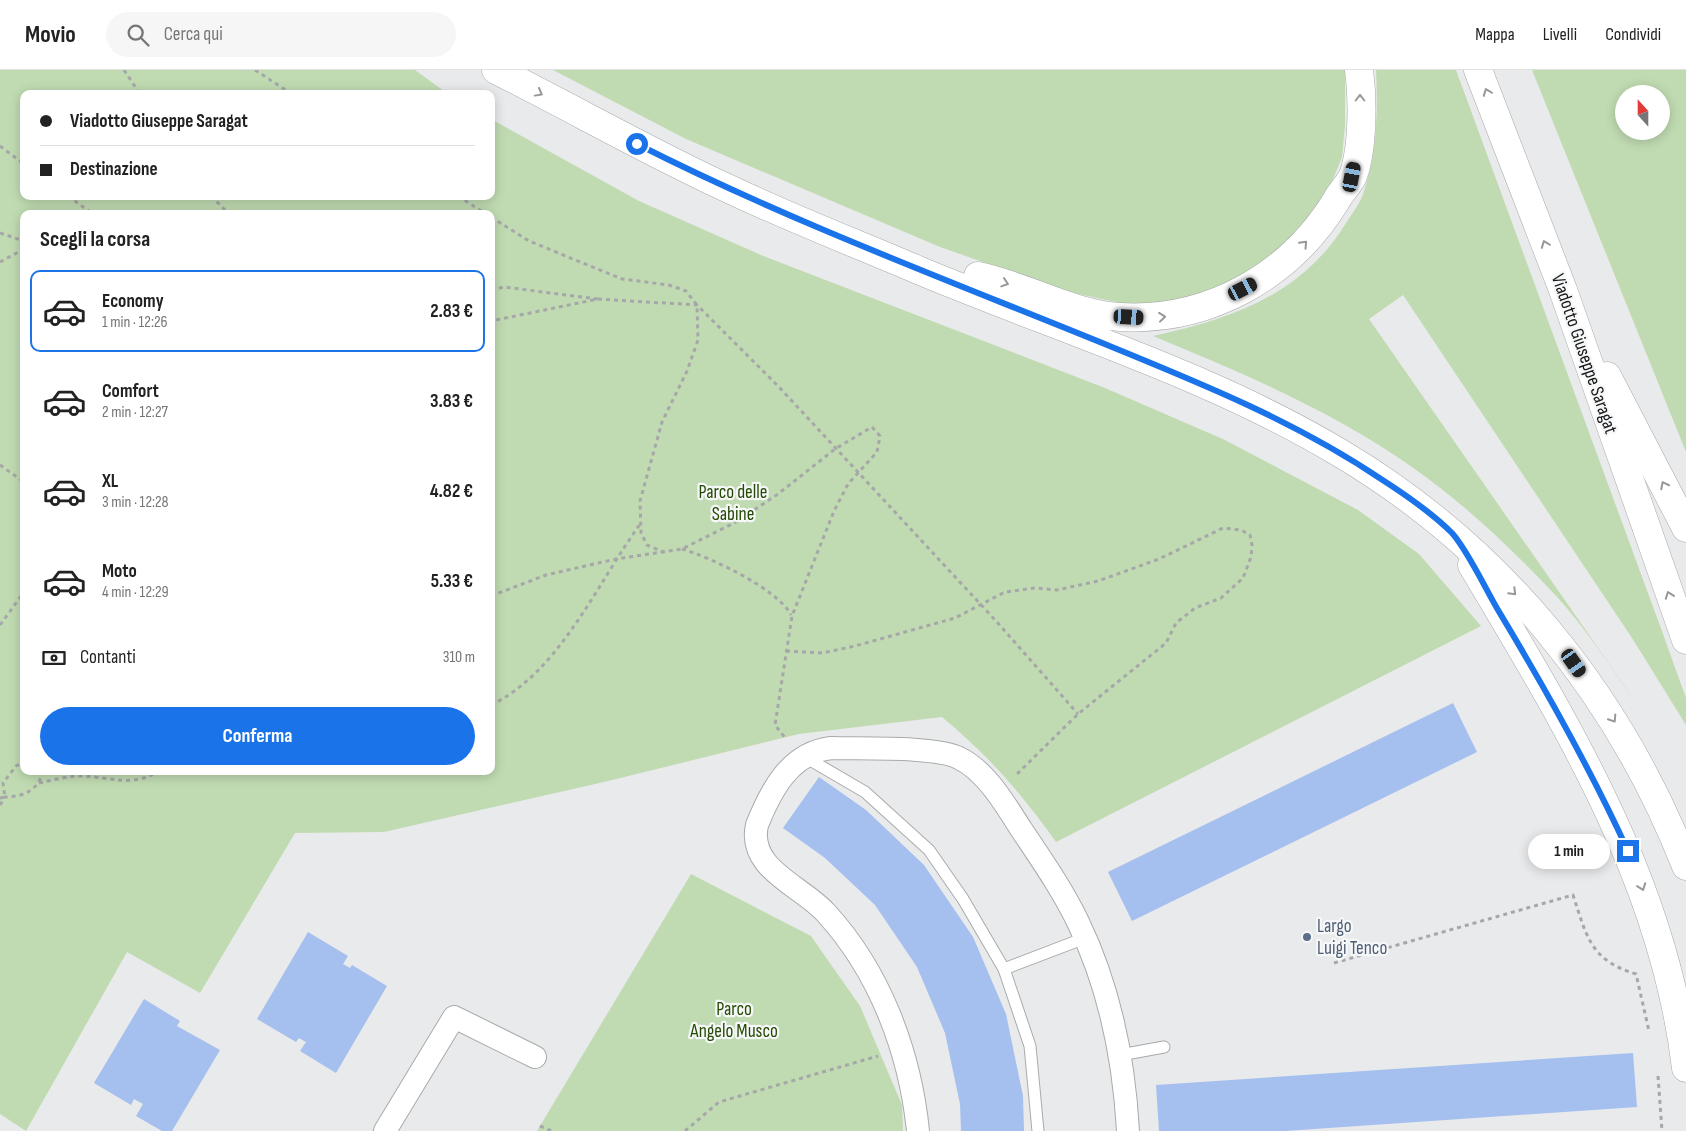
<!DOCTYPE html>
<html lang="it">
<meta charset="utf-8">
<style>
:root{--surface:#fff;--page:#f6f6f6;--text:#222;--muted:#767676;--line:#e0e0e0;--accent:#1a73e8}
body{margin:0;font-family:"Sofia Sans Condensed",sans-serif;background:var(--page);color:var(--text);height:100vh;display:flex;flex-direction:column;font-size:19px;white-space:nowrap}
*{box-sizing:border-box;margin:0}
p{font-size:16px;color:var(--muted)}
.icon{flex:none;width:28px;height:28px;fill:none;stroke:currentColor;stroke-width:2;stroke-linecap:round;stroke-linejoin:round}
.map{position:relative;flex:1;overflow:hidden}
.panel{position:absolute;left:20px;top:140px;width:475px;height:565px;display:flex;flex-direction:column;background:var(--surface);border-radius:10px;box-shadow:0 2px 12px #0003}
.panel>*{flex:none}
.guide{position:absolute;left:20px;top:20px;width:475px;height:110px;border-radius:10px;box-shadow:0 2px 12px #0003;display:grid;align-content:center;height:110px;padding:0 20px;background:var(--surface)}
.needle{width:32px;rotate:339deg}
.controls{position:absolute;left:1615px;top:15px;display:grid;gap:10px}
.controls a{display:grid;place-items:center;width:55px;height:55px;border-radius:50%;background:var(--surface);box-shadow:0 2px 12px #0003;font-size:25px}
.end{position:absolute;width:22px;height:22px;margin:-11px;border:6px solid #1a73e8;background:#fff;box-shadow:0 0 0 2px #fff}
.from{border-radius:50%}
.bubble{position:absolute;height:35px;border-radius:18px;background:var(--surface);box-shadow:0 2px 12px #0003;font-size:16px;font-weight:700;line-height:35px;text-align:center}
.car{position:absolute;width:15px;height:30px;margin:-15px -8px;border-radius:6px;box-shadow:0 0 4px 1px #0007;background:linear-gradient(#222 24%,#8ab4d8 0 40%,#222 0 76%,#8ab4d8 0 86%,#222 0)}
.guide b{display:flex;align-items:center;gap:18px;height:48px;font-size:19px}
.guide b+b{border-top:1px solid var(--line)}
.guide i{width:12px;height:12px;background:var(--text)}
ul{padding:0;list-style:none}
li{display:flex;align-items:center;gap:15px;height:82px;margin:0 10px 8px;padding:0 10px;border:2px solid transparent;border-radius:10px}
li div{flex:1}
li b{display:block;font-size:19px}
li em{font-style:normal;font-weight:700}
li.selected{border-color:var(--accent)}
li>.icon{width:45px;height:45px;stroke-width:1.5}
h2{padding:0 20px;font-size:22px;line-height:60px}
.pay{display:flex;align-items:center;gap:12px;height:55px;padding:0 20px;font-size:19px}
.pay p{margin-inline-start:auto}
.action{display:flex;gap:10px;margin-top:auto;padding:10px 20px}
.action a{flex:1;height:58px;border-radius:30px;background:var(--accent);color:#fff;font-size:20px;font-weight:700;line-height:58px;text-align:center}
header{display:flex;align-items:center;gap:30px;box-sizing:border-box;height:70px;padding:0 25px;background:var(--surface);border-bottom:1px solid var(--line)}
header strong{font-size:24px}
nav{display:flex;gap:28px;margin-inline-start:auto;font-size:18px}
.search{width:350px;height:45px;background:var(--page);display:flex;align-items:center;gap:12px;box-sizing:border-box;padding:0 18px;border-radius:28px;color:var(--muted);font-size:19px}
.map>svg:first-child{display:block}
.green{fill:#c0dbb2;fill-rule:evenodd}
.building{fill:#a5bfee}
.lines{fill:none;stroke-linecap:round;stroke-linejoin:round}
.lane-casing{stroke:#a9aaab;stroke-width:13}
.street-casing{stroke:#a9aaab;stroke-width:24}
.primary-casing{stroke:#a9aaab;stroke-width:29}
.path{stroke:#a6a7a8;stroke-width:3;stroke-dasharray:4 4;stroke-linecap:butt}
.lane{stroke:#fff;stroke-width:11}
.street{stroke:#fff;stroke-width:22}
.primary{stroke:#fff;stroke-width:28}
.oneway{stroke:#989898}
.route{stroke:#1a73e8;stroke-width:6}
.service-dot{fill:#5c6f8a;stroke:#f6f7f8;stroke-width:2}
.labels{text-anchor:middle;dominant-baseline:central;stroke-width:4.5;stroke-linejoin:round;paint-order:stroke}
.street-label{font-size:19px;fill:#19191a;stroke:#f6f7f8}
.park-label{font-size:19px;fill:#254a03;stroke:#f6f7f8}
.service-label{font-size:19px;fill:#4e5e75;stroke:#f6f7f8;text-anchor:start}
</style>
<header>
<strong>Movio</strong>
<div class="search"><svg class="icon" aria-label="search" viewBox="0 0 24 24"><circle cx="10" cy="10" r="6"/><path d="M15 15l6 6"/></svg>Cerca qui</div>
<nav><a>Mappa</a><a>Livelli</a><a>Condividi</a></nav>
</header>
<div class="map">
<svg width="1686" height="1061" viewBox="0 0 1686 1061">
<rect width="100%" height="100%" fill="#e9eaeb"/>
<g class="green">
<path d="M0 0H415L448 24H24V126H491V49L639 131 761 185 1105 318 1225 370 1358 440 1419 484 1481 556 1056 772C1022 724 988 685 942 647L799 664 604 712 384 762 295 763 200 923 127 882 26 1061 0 1044ZM24 144H491V701H24Z"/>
<path d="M553 0H1345V55L1342 87 1327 124 1306 156 1267 196 1189 230 1130 235 1069 222 940 177 686 69Z"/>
<path d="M1376 0H1456L1663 564 1686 628V655L1632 568 1403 225 1369 249 1635 631C1611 598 1585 557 1558 528 1514 481 1465 434 1412 397 1333 341 1242 303 1153 266 1231 249 1302 225 1346 153 1351 145 1358 136 1362 127 1377 87 1378 42 1376 0Z"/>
<path d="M1532 0H1686V382ZM1624 24H1661V61H1624Z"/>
<path d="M691 804 811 866 860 936 902 1035 903 1061H537Z"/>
</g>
<g class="building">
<path d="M1453 633 1477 682 1132 851 1108 802Z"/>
<path d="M819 707 866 740 924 795 973 867 1006 944 1023 1026 1024 1061H961L960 1034 945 963 917 897 875 835 825 788 783 758Z"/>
<path d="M308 862 348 886 343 894 350 898 352 895 387 916 336 1003 300 981 306 972 299 968 296 972 257 949Z"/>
<path d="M144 929 180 951 177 956 220 980 172 1061H162L136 1046 143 1034 134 1029 131 1035 94 1013Z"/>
<path d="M1633 983 1637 1037 1285 1061H1159L1156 1015Z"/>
</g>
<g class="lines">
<defs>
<g id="lane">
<path d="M805 687 865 722 929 780 963 829 1004 899 1030 976 1038 1061"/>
<path d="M1004 899 1085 868"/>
<path d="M1120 985 1164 977"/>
</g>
<g id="street">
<path d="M385 1061 454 947 535 987"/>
<path d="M918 1061C910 982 880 902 826 843 802 816 747 799 757 755 771 720 790 683 831 678 861 679 936 676 959 688 986 701 1005 734 1021 759 1041 789 1062 819 1078 852 1110 918 1124 989 1128 1061"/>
</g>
<g id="primary">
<path d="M496 0C574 39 649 82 727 118 790 148 855 173 918 200 1059 259 1208 304 1340 383 1500 478 1618 623 1686 796"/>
<path d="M1478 0 1563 220 1686 570"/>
<path d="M978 206C1026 216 1071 244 1120 247 1209 252 1290 206 1336 131 1340 123 1349 114 1353 106 1363 78 1363 29 1359 0"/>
<path d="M1607 306 1686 458"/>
<path d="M1472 495C1566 653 1664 811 1686 998"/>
</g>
</defs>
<use href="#lane" class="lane-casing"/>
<use href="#street" class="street-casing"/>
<use href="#primary" class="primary-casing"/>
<g class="path">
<path d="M124 0 140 24"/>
<path d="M255 0 292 24"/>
<path d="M0 76 24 94"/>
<path d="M68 126 93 144"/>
<path d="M211 126 229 144"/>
<path d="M458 126 486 144"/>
<path d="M491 147 529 171 622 209 669 215 686 221 697 235 698 270 687 301 662 352 640 431 641 463 647 475 666 483"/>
<path d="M0 163 24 171"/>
<path d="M0 192 24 179"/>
<path d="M491 220 504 217 598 229 491 251"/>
<path d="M598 229 697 235 779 317 996 551 1078 644"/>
<path d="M0 395 24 412"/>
<path d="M682 479C710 487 778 519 791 545"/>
<path d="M491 526 546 505 616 489 682 479 736 452 778 424 835 379 872 357 880 366 877 382 848 414 834 441 792 546 775 655 786 669"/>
<path d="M0 555 24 522"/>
<path d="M786 581 822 583 855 576 955 548 1005 522 1035 518 1057 520 1098 511 1159 489 1223 458 1241 460 1250 465 1252 475 1251 487 1243 508 1221 528 1195 538 1176 553 1166 573 1078 644 1015 706"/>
<path d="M491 635C560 602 597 513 641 453"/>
<path d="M39 713C53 710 68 706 82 706 112 707 131 718 159 701"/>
<path d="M0 728 5 727 3 713 16 696 24 692"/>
<path d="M0 735 5 727C23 727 39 720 43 701"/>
<path d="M1334 893 1573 825C1587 867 1590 890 1636 904L1649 961"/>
<path d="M1658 1006 1662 1061"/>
<path d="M540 1056 552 1061"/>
<path d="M685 1061 719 1032 878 986"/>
</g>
<use href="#lane" class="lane"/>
<use href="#street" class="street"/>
<use href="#primary" class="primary"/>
</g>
<defs><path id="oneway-chevron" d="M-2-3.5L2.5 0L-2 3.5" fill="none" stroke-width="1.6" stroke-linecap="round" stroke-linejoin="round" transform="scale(1.25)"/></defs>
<g class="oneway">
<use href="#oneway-chevron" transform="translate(1487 22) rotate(-111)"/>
<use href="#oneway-chevron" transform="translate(539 23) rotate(29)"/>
<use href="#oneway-chevron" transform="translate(1360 28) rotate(-90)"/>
<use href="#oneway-chevron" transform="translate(1304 174) rotate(-47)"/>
<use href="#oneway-chevron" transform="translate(1545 174) rotate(-111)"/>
<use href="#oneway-chevron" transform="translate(1005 213) rotate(18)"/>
<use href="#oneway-chevron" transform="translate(1162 247) rotate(-6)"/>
<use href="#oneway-chevron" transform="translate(1664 415) rotate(-117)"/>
<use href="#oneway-chevron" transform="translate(1513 522) rotate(45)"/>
<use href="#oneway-chevron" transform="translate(1669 525) rotate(-110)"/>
<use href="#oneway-chevron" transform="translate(1613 649) rotate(57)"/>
<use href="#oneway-chevron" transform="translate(1642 817) rotate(70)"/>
</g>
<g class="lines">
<path class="route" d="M637 74C791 152 953 212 1112 277 1205 315 1298 353 1381 409 1406 425 1431 442 1452 463 1468 481 1485 518 1498 540 1545 618 1590 698 1628 781"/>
</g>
<circle class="service-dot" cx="1307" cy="867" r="5"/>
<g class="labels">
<g class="street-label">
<text transform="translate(1584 284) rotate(71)">Viadotto Giuseppe Saragat</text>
</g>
<g class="park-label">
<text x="733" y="422">Parco delle<tspan x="733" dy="22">Sabine</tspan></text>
<text x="734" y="939">Parco<tspan x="734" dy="22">Angelo Musco</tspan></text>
</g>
<g class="service-label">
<text x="1317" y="856">Largo<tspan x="1317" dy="22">Luigi Tenco</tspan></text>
</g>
</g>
</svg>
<div class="controls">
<a><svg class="needle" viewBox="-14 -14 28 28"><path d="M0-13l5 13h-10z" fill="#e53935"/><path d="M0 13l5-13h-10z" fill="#767676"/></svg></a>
</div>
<i class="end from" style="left:637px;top:74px"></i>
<i class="end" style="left:1628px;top:781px"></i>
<div class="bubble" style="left:1528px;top:764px;width:82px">1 min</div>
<i class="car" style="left:1352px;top:107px;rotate:11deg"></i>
<i class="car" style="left:1243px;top:219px;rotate:63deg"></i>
<i class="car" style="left:1129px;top:247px;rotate:93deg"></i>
<i class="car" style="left:1574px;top:593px;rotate:145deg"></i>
<div class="guide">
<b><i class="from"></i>Viadotto Giuseppe Saragat</b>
<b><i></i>Destinazione</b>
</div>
<section class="panel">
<h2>Scegli la corsa</h2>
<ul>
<li class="selected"><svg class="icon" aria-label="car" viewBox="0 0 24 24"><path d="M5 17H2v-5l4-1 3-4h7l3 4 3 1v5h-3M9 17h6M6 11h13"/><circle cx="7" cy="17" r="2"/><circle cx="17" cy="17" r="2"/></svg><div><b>Economy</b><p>1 min · 12:26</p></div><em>2.83 €</em></li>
<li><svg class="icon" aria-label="car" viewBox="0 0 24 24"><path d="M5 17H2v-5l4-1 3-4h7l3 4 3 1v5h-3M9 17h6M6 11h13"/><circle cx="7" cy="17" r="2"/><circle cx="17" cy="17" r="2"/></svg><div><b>Comfort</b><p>2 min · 12:27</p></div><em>3.83 €</em></li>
<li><svg class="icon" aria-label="car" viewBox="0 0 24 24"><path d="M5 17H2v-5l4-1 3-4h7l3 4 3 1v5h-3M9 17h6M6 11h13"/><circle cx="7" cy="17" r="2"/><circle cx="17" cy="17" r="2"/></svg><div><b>XL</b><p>3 min · 12:28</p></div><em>4.82 €</em></li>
<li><svg class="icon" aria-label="car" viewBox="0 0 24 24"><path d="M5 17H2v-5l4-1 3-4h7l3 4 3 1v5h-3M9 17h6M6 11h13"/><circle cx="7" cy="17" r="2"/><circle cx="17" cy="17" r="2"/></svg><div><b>Moto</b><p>4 min · 12:29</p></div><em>5.33 €</em></li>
</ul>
<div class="pay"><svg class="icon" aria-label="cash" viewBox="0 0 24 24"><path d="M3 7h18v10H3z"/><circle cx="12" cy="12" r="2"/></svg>Contanti<p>310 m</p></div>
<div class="action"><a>Conferma</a></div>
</section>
</div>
